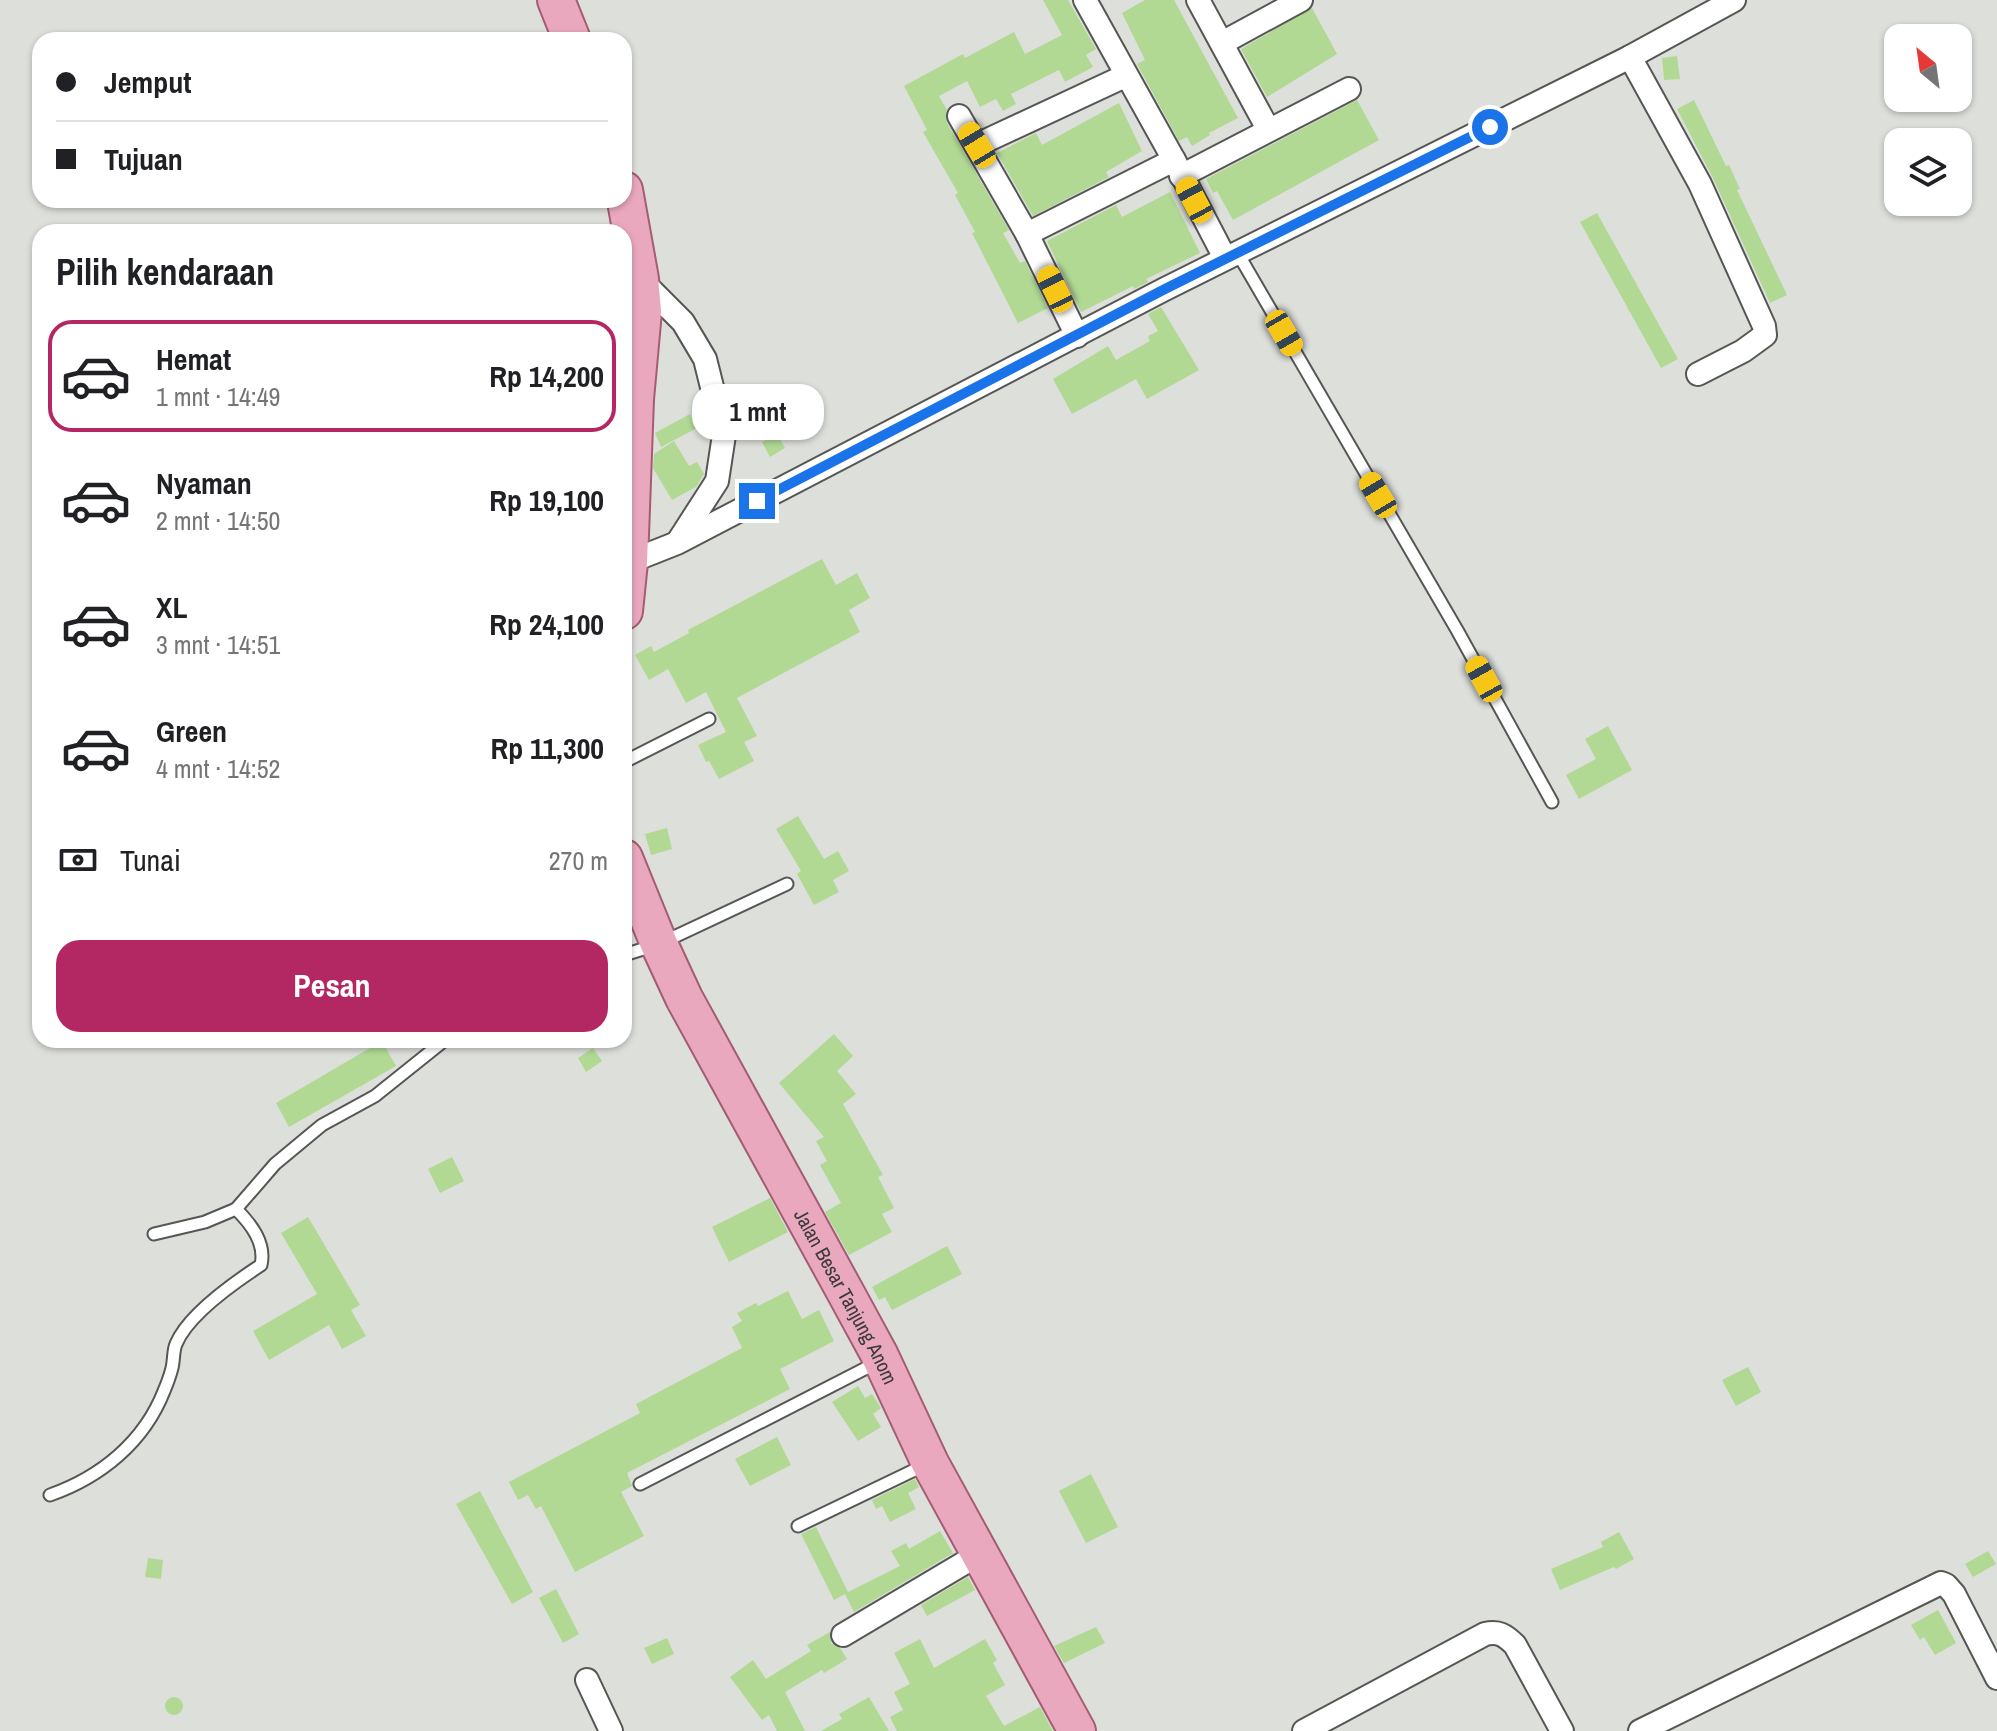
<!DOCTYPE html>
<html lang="id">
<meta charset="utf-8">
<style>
:root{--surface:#fff;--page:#f6f6f6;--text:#202124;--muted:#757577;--line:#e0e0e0;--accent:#b32762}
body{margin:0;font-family:"Archivo Narrow",sans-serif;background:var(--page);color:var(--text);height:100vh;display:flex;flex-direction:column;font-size:30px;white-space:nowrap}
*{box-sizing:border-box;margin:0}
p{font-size:26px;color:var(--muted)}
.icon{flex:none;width:44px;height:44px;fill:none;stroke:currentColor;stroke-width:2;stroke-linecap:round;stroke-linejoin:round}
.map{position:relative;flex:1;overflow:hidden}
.side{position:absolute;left:32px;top:224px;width:600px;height:824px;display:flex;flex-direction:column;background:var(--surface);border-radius:24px;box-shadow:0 2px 6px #0004}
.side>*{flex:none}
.guide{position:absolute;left:32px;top:32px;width:600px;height:176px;border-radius:24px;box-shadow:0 2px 6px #0004;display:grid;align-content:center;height:176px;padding:0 24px;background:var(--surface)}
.needle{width:52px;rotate:331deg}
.tools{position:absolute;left:1884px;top:24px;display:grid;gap:16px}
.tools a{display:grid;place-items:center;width:88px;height:88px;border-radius:16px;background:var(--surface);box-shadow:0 2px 6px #0004;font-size:40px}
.end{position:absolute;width:36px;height:36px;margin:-18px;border:10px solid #1a73e8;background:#fff;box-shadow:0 0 0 4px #fff}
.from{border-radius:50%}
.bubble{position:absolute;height:56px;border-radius:24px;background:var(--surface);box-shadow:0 2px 6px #0004;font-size:26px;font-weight:700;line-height:56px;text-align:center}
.car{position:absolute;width:24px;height:48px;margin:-24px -12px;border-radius:10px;box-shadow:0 0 6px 2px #0007;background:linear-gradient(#f5c518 24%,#345 0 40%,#f5c518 0 76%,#345 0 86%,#f5c518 0)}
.guide b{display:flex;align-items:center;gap:28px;height:76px;font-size:30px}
.guide b+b{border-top:2px solid var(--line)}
.guide i{width:20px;height:20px;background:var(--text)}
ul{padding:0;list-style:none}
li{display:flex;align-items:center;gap:24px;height:112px;margin:0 16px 12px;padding:0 8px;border:4px solid transparent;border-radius:24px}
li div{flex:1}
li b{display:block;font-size:30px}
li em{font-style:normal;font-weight:700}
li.current{border-color:var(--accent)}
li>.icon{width:72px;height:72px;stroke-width:1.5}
h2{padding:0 24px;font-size:36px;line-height:96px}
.pay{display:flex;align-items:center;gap:20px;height:88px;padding:0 24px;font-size:30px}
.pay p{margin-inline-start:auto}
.action{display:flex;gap:16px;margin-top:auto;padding:16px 24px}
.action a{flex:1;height:92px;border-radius:24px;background:var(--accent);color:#fff;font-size:32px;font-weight:700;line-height:92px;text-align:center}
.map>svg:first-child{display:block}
.building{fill:#b1d994}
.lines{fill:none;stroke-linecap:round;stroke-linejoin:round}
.service-casing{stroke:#565755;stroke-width:15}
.minor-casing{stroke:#565755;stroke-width:26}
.primary-casing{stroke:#a35c73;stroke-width:40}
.service{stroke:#fff;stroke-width:11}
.minor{stroke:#fff;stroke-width:22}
.primary{stroke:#eaa8be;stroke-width:36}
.route{stroke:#1a73e8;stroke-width:10}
.labels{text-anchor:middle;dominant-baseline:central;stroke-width:8;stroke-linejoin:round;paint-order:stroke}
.street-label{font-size:20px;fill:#3a3a39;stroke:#eaece9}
</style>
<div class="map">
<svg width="1997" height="1731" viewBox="0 0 1997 1731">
<rect width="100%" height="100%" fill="#dddfdb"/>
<g class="building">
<path d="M1043 0H1068L1096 49 1086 55 1093 67 1065 82 1059 70 1011 94 1016 104 1003 111 996 99 980 107 967 81 939 96 947 110V123L1009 230 1003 233 1020 263 1025 261 1048 308 1018 323 972 233 975 232 955 195 958 193 923 132 927 130 904 86 963 54 965 58 1014 32 1025 54 1062 35Z"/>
<path d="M1145 0H1174L1238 118 1209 133 1210 135 1192 146 1187 137 1179 141 1137 64 1145 60 1122 13Z"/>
<path d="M1312 8 1337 54 1267 97 1241 49Z"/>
<path d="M1677 56 1680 79 1664 80 1662 58Z"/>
<path d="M1357 100 1379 140 1233 220 1217 191 1213 193 1206 179Z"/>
<path d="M1694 100 1726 166 1729 165 1740 189 1737 190 1787 295 1770 303 1713 178 1677 109Z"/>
<path d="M1119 103 1142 151 1106 172 1109 177 1033 216 997 153 1036 133 1042 145Z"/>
<path d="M1170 192 1200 253 1146 279 1148 282 1134 289 1133 286 1081 312 1047 241 1116 205 1122 217Z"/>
<path d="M1597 213 1678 359 1661 368 1580 222Z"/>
<path d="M1161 307 1199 370 1147 399 1136 379 1072 414 1053 379 1108 346 1116 360 1150 341 1148 336 1158 331 1148 314Z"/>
<path d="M774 398 790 427 777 434 785 448 770 457 762 442 768 439 752 410Z"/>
<path d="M690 414 697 428 661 447 655 433Z"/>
<path d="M674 441 689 466 697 462 704 474 696 487 672 500 653 468 654 454Z"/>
<path d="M822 559 836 585 857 573 870 598 849 610 860 632 737 698 757 736 744 742 754 761 719 779 709 761 706 762 698 745 726 732 706 692 686 703 668 669 649 680 635 655 651 646 654 652 689 633 688 630Z"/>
<path d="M1608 726 1632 770 1579 799 1566 775 1596 759 1585 739Z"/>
<path d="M798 816 824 859 838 851 849 871 833 880 839 892 814 905 797 874 801 871 776 829Z"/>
<path d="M667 828 672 849 651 855 645 834Z"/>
<path d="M834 1034 853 1056 837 1071 856 1094 843 1104 883 1175 878 1177 894 1208 882 1214 892 1232 849 1255 825 1212 841 1203 820 1165 827 1161 816 1141 824 1137 779 1083Z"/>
<path d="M382 1041 396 1066 289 1127 276 1103Z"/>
<path d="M593 1048 602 1061 586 1072 578 1058Z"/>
<path d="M452 1157 464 1181 440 1193 428 1169Z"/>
<path d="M770 1198 788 1232 729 1262 712 1227Z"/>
<path d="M308 1217 360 1305 351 1310 366 1336 342 1349 329 1325 269 1360 253 1331 317 1294 281 1233Z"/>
<path d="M947 1246 962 1274 892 1310 885 1297 879 1300 872 1287Z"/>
<path d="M788 1291 802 1319 819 1310 834 1341 780 1369 790 1389 627 1473 632 1486 621 1492 644 1536 575 1572 541 1506 536 1509 528 1495 518 1500 509 1482 640 1413 636 1404 742 1348 732 1327 742 1321 737 1313 756 1303 758 1306Z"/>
<path d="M1748 1367 1761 1392 1736 1406 1722 1380Z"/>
<path d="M858 1386 865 1398 872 1394 881 1408 873 1414 881 1427 858 1441 832 1402Z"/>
<path d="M777 1437 791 1465 750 1486 735 1459Z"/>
<path d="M1091 1474 1118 1527 1086 1543 1059 1491Z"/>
<path d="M915 1479 919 1487 908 1493 916 1509 890 1522 882 1506 876 1509 872 1500Z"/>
<path d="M480 1491 533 1592 512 1604 456 1504Z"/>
<path d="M816 1527 848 1592 846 1593 900 1566 891 1551 906 1543 909 1549 940 1531 953 1553 854 1612 845 1594 834 1600 801 1534Z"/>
<path d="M1619 1532 1634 1559 1616 1569 1614 1567 1560 1590 1551 1569 1603 1547 1601 1542Z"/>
<path d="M1988 1551 1996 1564 1973 1577 1965 1564Z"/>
<path d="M148 1558 163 1560 161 1579 145 1577Z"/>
<path d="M968 1577 975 1590 927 1616 921 1605Z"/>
<path d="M556 1589 579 1634 563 1643 539 1598Z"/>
<path d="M1938 1610 1956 1643 1935 1655 1924 1637 1920 1640 1911 1625Z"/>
<path d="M1096 1627 1105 1643 1064 1663 1054 1646Z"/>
<path d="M830 1632 831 1643 840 1648 847 1659 824 1673 822 1670 785 1692 805 1731H777L769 1715 762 1720 730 1677 753 1660 766 1679 811 1651 807 1645Z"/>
<path d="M667 1638 674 1654 652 1664 644 1648Z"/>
<path d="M920 1639 934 1668 985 1639 997 1660 993 1663 1005 1685 986 1696 1004 1726 1040 1707 1053 1731H897L890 1717 903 1710 894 1692 910 1684 894 1653Z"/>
<circle cx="174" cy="1706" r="9"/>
<path d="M869 1697 889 1731H821L842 1719 839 1714Z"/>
</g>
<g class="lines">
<defs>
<g id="service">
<path d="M1237 252 1457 630 1552 802"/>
<path d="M624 762 709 719"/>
<path d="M624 955 659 944 787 884"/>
<path d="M154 1234 205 1222 236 1209 275 1164 322 1125 375 1096 445 1040"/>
<path d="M640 1484 878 1362"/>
<path d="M50 1495C101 1477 144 1442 164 1391 167 1384 170 1376 172 1368 174 1360 173 1351 176 1344 188 1315 235 1282 261 1265 266 1243 251 1224 236 1209"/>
<path d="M798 1526 927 1464"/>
</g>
<g id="minor">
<path d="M1085 0 1174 160"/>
<path d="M1198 0 1268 129"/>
<path d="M1222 43 1301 0"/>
<path d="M1630 57 1700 184 1764 326 1765 335 1743 351 1698 374"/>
<path d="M959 116 1027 234"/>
<path d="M977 145 1125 76"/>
<path d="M1181 176 1349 89"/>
<path d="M641 280 683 322 705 359 724 435 717 481 679 540"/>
<path d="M1077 336 1027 234 1174 160 1225 258"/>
<path d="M629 562 677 543 1165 289 1630 57 1734 0"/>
<path d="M843 1635 981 1553"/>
<path d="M587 1680 611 1731"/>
<path d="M1304 1731 1485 1634C1499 1631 1505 1635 1515 1645L1562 1731"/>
<path d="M1640 1731 1941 1583 1946 1585 1954 1594 1997 1678"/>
</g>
<g id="primary">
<path d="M556 0 572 40"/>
<path d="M624 190 640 279 643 311 635 399 629 562 624 611"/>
<path id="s1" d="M624 858 659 944 684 998 848 1297 879 1354 930 1463 1077 1731"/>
</g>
</defs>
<use href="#service" class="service-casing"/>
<use href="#minor" class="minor-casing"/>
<use href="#primary" class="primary-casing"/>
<use href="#service" class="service"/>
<use href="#minor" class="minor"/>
<use href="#primary" class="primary"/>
</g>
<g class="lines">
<path class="route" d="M757 501 1165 289 1490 127"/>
</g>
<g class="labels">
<g class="street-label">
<text stroke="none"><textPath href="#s1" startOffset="492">Jalan Besar Tanjung Anom</textPath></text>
</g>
</g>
</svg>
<div class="tools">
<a><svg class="needle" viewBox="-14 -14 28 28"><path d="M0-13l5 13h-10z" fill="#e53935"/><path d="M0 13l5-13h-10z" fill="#757577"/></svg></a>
<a><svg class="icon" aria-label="layers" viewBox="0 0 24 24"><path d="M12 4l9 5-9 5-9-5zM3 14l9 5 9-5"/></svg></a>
</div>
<i class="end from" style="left:1490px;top:127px"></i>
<i class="end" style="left:757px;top:501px"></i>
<div class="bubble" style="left:692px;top:384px;width:132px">1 mnt</div>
<i class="car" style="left:977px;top:145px;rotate:329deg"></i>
<i class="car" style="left:1194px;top:200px;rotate:332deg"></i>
<i class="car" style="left:1055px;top:289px;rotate:334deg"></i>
<i class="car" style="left:1284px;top:333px;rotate:150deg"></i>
<i class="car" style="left:1378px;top:495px;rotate:329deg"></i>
<i class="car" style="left:1484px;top:679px;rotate:331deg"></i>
<div class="guide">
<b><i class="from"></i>Jemput</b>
<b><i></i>Tujuan</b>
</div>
<section class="side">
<h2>Pilih kendaraan</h2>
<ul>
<li class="current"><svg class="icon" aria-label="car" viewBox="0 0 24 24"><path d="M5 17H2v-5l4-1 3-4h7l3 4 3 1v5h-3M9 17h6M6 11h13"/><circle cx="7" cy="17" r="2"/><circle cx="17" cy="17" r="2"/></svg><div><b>Hemat</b><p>1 mnt · 14:49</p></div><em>Rp 14,200</em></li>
<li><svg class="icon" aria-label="car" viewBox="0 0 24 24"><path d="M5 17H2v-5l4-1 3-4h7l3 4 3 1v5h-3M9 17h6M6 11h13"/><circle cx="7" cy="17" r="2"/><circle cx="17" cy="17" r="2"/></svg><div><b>Nyaman</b><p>2 mnt · 14:50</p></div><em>Rp 19,100</em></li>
<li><svg class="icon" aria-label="car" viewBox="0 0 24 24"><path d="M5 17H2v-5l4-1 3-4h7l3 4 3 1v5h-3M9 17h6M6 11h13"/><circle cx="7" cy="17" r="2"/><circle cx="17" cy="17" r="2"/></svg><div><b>XL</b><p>3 mnt · 14:51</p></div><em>Rp 24,100</em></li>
<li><svg class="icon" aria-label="car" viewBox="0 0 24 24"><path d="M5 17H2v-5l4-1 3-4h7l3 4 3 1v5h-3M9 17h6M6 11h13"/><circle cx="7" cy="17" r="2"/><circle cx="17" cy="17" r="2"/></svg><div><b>Green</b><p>4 mnt · 14:52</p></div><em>Rp 11,300</em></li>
</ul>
<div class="pay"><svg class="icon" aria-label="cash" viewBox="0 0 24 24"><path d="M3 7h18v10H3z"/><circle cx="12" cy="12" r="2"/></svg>Tunai<p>270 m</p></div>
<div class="action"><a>Pesan</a></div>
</section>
</div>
